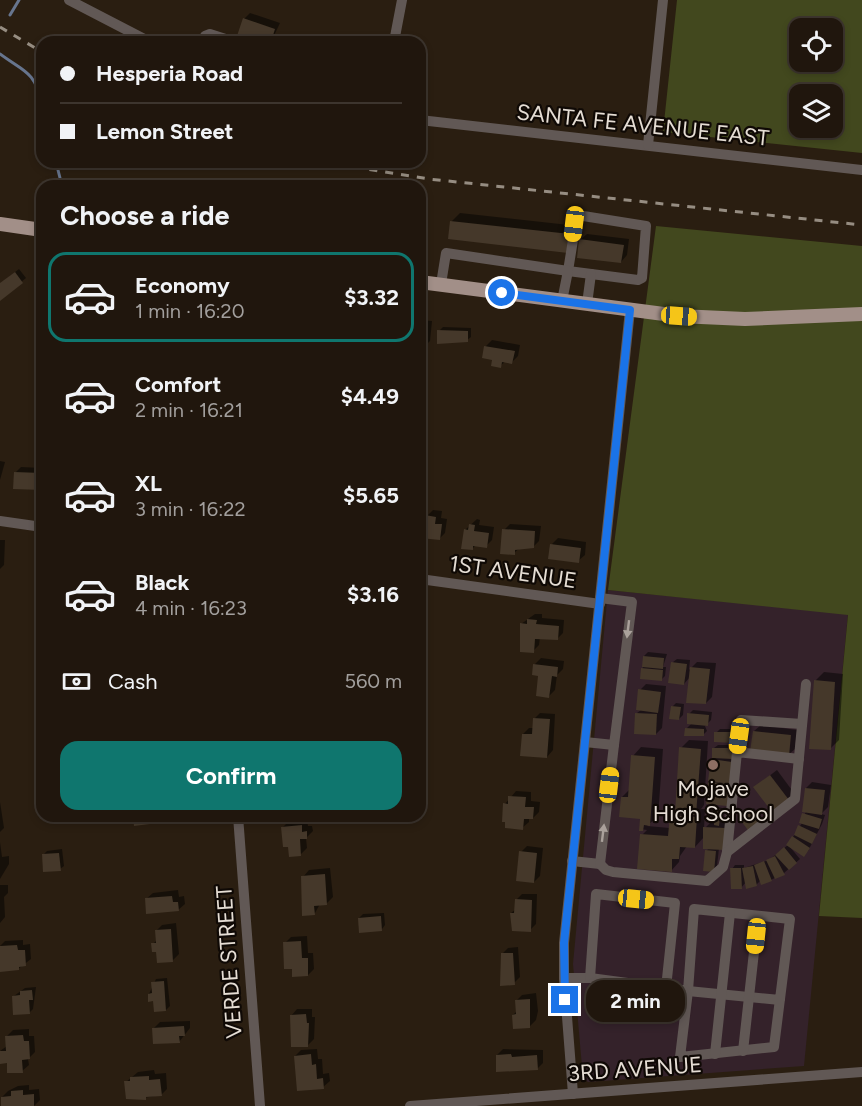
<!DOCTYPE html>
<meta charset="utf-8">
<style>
:root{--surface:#20160d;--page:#2d231b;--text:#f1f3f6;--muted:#a29f9d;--line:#3d352e;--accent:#0f766e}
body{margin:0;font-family:Figtree,sans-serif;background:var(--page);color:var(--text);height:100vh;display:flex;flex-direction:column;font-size:22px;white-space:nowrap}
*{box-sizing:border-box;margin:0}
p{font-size:20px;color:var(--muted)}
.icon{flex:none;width:33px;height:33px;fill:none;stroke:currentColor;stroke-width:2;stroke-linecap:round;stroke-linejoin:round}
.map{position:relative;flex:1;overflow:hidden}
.details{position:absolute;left:36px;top:180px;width:390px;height:642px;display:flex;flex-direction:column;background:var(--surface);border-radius:18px;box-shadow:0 3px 9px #0003,0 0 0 2px var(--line)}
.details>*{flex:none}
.banner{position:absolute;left:36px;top:36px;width:390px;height:132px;border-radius:18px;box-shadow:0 3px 9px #0003,0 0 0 2px var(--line);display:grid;align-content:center;height:132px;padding:0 24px;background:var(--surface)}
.buttons{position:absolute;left:789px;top:18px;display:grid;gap:12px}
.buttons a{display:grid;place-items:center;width:54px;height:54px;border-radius:12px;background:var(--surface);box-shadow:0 3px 9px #0003,0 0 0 2px var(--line);font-size:30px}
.end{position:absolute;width:27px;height:27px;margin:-14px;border:8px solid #1a73e8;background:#fff;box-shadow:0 0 0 3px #fff}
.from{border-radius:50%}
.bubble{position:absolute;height:42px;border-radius:18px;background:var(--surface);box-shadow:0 3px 9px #0003,0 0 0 2px var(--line);font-size:20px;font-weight:700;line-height:42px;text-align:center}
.car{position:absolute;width:18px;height:36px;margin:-18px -9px;border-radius:8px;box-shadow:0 0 4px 2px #0007;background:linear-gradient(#f5c518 24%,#345 0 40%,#f5c518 0 76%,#345 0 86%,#f5c518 0)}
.banner b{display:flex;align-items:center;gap:21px;height:57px;font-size:22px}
.banner b+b{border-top:2px solid var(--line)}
.banner i{width:15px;height:15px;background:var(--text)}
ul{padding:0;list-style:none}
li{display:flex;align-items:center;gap:18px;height:90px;margin:0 12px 9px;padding:0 12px;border:3px solid transparent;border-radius:18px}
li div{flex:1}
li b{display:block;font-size:22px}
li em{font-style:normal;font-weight:700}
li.selected{border-color:var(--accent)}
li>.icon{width:54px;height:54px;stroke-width:1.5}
h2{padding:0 24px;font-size:27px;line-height:72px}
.pay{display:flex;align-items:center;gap:15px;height:66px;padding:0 24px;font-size:22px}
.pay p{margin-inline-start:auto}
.action{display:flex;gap:12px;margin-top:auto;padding:12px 24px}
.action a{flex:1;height:69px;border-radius:18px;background:var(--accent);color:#fff;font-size:24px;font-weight:700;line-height:69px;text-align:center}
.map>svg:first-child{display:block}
.education{fill:#34222a}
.green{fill:#42481e;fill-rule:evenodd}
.shadow{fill:#0007;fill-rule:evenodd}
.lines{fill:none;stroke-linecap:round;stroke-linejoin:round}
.stream{stroke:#67758e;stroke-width:3}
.building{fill:#45382a}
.minor{stroke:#615855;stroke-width:10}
.major{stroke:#a28f88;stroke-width:14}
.rail{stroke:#968d82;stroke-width:3;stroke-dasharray:8 8;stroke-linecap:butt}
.oneway{fill:#aaa19b}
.route{stroke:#1a73e8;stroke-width:8}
.education-dot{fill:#8d6e63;stroke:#0f0905;stroke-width:2}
.labels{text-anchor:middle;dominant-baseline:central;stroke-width:4.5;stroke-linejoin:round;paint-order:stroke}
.street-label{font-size:22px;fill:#e5ddd4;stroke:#0f0905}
.poi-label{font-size:22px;fill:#e5ddd4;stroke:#0f0905}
</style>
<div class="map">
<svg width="862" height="1106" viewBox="0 0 862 1106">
<rect width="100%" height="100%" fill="#2a1e11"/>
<path class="education" d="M608 590 848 614 804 1066 588 1082 583 1078 573 964Z"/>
<g class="green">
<path d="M677 0H862V153L663 132ZM800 28H832V62H800ZM800 94H832V128H800Z"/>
<path d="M656 226 862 246V918L819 916 848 615 608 590Z"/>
</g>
<g class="shadow">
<path d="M250 13 280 23 271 42H261L244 19Z"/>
<path d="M460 213 578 226 576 243 568 251 450 238 452 221ZM570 226 573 227 571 244H568Z"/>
<path d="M587 234 629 239 627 255 621 262 580 240Z"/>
<path d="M19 269 26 278 0 299V284Z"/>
<path d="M420 320 432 321 430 341 424 347 420 346Z"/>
<path d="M443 327 471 328V337L467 340 439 331Z"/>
<path d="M492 340 520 345 518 356 512 362 506 361 500 366 486 346Z"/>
<path d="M0 461 5 462 0 480Z"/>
<path d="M21 467 42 468V488L15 473Z"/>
<path d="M433 510 442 511 441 518 447 519 445 533 439 539 420 536V515L427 516Z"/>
<path d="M477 519 480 520 479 525 494 527 492 540 486 546 476 545 472 549 465 530Z"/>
<path d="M510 524 541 526 539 541 533 547 520 548 514 553 504 530Z"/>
<path d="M558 538 586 542 585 555 578 561 552 544Z"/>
<path d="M0 540H5L4 565 0 569Z"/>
<path d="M535 614H542V618L564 620 563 633 557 639 540 637 539 645 533 651 521 624Z"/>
<path d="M648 652 667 654 663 667H666L665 676 661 680 642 677 644 656Z"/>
<path d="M541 658 564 661 563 669 557 675 555 690 549 696 535 664Z"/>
<path d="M677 659 690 660 689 670 697 662 716 663 712 697 706 703 690 677 684 684 673 662Z"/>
<path d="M824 672 843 674 839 740 830 749 815 681Z"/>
<path d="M646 684 666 686 662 728 656 734 637 713 641 710 640 690Z"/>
<path d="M676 703 684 704 683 715 679 719 672 707Z"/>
<path d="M693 710 712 712 711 720 705 726 707 731 703 735 686 729 692 723 689 714Z"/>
<path d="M540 713 555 714 553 750 547 757 523 734 529 728H533L534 719Z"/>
<path d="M761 725 797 730 795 749 788 755 754 731Z"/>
<path d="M720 729H738V737L716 733Z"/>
<path d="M689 740 708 741 704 805 701 809H705L704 829 711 822H715L718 807 722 808 720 822 730 823 719 848 717 866 713 870 707 850 710 848 704 837 695 847 687 846 680 856 679 862 671 871 642 835 647 830 640 829 641 817 622 797 630 789 633 756 641 747 663 749 658 816 647 826 670 828 671 815 677 810 681 748Z"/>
<path d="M718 745H736L733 798 708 802 714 748Z"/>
<path d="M777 770 794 793 788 799 755 787Z"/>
<path d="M812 782 831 785 828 807 821 814 825 815 822 824 808 851 790 847 800 859 784 873 771 880H761L756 885 746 882 741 888 732 869 735 865H744V868L769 860 788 845 802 823 806 811V788Z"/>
<path d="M516 791 531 792V801L540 802 539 812 533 818 529 817V822L522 828 505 804Z"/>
<path d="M0 802 4 828 0 832Z"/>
<path d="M754 808 764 820 760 823 745 815Z"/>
<path d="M135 816H156V817L150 823Z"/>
<path d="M307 820 308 826H312L313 831 306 838 307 848 301 854 289 845 283 827 289 821Z"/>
<path d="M0 842 2 857 9 856V864L0 879Z"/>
<path d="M527 846 543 848 540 876 534 882 521 852Z"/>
<path d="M62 849 64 866 60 869 43 855 47 851Z"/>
<path d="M330 868 333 897 327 903 320 904 315 913 303 914V877L309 870Z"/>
<path d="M0 885H8V893L4 897 5 917 0 923Z"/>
<path d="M178 890 179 897 184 896 185 904 178 910 146 899 153 893Z"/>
<path d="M522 894H537L536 924 530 930 511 913 516 909V900Z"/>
<path d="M384 913 385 925 382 929 359 918 363 914Z"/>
<path d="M176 923 179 954 173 960 153 944 157 940 156 931 162 925Z"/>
<path d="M307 936 308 953H313L314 969 308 975 285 943 291 937Z"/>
<path d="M23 940V945L30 944 31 959 18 969 0 963V946L5 941Z"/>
<path d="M518 947 520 977 514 983 502 954 508 948Z"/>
<path d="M167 978 170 1006 166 1010 149 994 156 979Z"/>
<path d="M36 987 33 1009 29 1013 14 996 25 988Z"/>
<path d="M536 993 538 1011 536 1020 530 1026 513 1015 517 1011 516 1001 522 995Z"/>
<path d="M297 1009H312V1017H315L314 1039 308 1045 291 1016Z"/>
<path d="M190 1021V1028L179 1042 154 1028 160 1022Z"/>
<path d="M29 1029V1036H34L35 1052 28 1059 29 1065 22 1071 8 1062H0V1051L7 1046V1036L13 1030Z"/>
<path d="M317 1049 318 1059H322L323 1074 329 1073 330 1081 323 1087 295 1056 301 1050Z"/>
<path d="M503 1049 543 1050V1063L537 1069 497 1055Z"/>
<path d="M154 1070 155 1074 166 1073 167 1089 161 1095 137 1099 126 1082 138 1072Z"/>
<path d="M29 1085V1090L39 1089 40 1100 34 1106H3L2 1097 8 1091 18 1086Z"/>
</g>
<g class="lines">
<g class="stream">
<path d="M10 15 19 0"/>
<path d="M0 54C24 72 34 70 42 103"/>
<path d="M56 162 62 186"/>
</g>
</g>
<g class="building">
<path d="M243 18 275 29 271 42H257L237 36Z"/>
<path d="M450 221 570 234 568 253 448 239Z"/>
<path d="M579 239 624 245 621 263 577 258Z"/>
<path d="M15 272 23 283 0 301V283Z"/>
<path d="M420 326H427L425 349 420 348Z"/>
<path d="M437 330 468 331V342L437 344Z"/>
<path d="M484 346 515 351 512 364 502 362 501 368 491 366 492 360 482 358Z"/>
<path d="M14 472 42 473V490L13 489Z"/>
<path d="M425 515 436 517 435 524H442L440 540 420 538V521L424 522Z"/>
<path d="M469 524 475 525 474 531 489 533 487 548 473 546V550L461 549 464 529 468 530Z"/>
<path d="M502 529 535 531 534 548 515 550V555L500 554Z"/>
<path d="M550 544 581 548 579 563 548 559Z"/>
<path d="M527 619 537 620 536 624 559 626 558 640 535 639 534 653 520 652V623L527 624Z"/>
<path d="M643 656 664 658 663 669 642 667Z"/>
<path d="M671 662 687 664 684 685 668 683Z"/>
<path d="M533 664 558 667 557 677 552 676 549 698 536 696 538 676 532 675Z"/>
<path d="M690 667 710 669 706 704 686 703Z"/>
<path d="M641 668 663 670 662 681 640 679Z"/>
<path d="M814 680 835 682 831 750 809 749Z"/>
<path d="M638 689 661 692 658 713 636 710Z"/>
<path d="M671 706 681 707 679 720 669 719Z"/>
<path d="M635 713 657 714 656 735 634 734Z"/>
<path d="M687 713 709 715 708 726 687 724Z"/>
<path d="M533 718 550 719 547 758 520 756 522 734H532Z"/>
<path d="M685 728 704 729V736H684Z"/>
<path d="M753 731 791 735 789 756 750 751Z"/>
<path d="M714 732H735V743L714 742Z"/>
<path d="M679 747 701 749 696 815 675 814Z"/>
<path d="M712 748H733V759L712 758Z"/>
<path d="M631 755 655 757 650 826 644 825 643 831H639L640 819 619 817 621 797H628Z"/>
<path d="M711 759 732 762 727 806 706 804 708 782 724 783 708 781Z"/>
<path d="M770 775 789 800 772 812 753 787Z"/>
<path d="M805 788 825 790 822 815 802 812Z"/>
<path d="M508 796 526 797 525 807H534L533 819H524L523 830 505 828V822H502L503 803 508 804Z"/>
<path d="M715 808 721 809 719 826 714 825Z"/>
<path d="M750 810 761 824 750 833 739 818Z"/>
<path d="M802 813 822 819 819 829 799 823Z"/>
<path d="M670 815 697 817 695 848 680 847 679 859H672V872L637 869 640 834 668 836Z"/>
<path d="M133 816H150V824L134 826Z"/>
<path d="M302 825V832L307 831V839H300L301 856 289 857 288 847H283L281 827Z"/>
<path d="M798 825 817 834 812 844 794 835Z"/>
<path d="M703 827 725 828 724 850 703 849Z"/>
<path d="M792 836 810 848 804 857 786 845Z"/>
<path d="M784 847 797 863 789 870 775 855Z"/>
<path d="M705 850 716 851 714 872 703 871Z"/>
<path d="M519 851 537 853 534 883 516 881Z"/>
<path d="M59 853 61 871 43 872 42 854Z"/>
<path d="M775 856 785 875 775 879 766 860Z"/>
<path d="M764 861 772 881 761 885 754 865Z"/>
<path d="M753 866 757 886 746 889 742 868Z"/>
<path d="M730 868H741L742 889H731Z"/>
<path d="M325 874 327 905 314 906 315 915 302 916 301 876Z"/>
<path d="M172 896 173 902H178L179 911 146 914 145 898Z"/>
<path d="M515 899 532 900 531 932 512 931 510 913H514Z"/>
<path d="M381 916 382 931 359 933 358 918Z"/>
<path d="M171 929 173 962 157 963 156 952H152L151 943H156L155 930Z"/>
<path d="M301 941 302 958H308V976L292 977V969H284L283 942Z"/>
<path d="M17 945 18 950H25L26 966 19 967V970L0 972V946Z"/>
<path d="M501 953H513L515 985 500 986Z"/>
<path d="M164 981 166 1011 154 1012 153 1001 148 1002V994L152 993 151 982Z"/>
<path d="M32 990 33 1000H29L30 1014 13 1015 12 996 20 995V991Z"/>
<path d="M530 999V1028L513 1029 512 1015 516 1014 515 1000Z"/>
<path d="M306 1014 307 1023H309L308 1047H291L290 1015Z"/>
<path d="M184 1026 185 1036H179L180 1043 153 1044 152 1028Z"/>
<path d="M23 1035 24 1041H29L30 1059 22 1060 23 1073H7V1063L0 1064V1051H6L5 1036Z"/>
<path d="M311 1054 312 1065 316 1064 317 1079 323 1078 324 1089 297 1091 294 1056Z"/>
<path d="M511 1054 512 1057 537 1055 538 1070 496 1072V1055Z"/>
<path d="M149 1076V1080L160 1079 162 1096 146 1097V1100L126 1099 124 1081H130V1077Z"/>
<path d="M23 1090V1095L34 1094V1106H1V1097L11 1096V1091Z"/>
</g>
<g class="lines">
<g class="minor">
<path d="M69 0 150 42"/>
<path d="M202 42 205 36 210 34 235 42"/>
<path d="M394 42 402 0"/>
<path d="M420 120 862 170"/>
<path d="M648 145 663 0"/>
<path d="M577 215 646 226 642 278 638 280 568 271Z"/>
<path d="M441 284 446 253 568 271 562 301"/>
<path d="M587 304 591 274"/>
<path d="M0 521 42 527"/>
<path d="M420 579 600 604"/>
<path d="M585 742 614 745 632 602 600 598"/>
<path d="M737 752 741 720 802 724"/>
<path d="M238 816 260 1106"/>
<path d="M727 852 737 752 799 759"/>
<path d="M572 861 600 864 614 745"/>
<path d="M600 864 606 870 613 872 707 881 723 867 727 852 795 799 806 684"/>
<path d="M564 978H590L688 991 680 1057 774 1047 790 919 694 909 688 991 780 1000"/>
<path d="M590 978 596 894 675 903 666 988"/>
<path d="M743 1051 758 916"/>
<path d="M715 1054 730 913"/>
<path d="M573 1094 564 978V943L630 310"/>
<path d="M410 1106 862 1072"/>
</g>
<g class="major">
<path d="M0 224 42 230"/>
<path d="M420 282 679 316 745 319 862 314"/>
</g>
<g class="rail">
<path d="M0 27 42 52"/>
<path d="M322 162 429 179 862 225"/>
</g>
</g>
<defs><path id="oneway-solid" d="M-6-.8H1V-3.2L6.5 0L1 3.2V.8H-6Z" transform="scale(1.5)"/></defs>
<g class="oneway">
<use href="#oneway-solid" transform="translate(628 629) rotate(97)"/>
<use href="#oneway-solid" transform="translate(603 833) rotate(-83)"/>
</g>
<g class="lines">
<path class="route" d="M502 293 630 310 564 943 565 1000"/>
</g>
<circle class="education-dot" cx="713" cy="765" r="6"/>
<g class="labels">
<g class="street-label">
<text transform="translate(643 125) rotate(6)">SANTA FE AVENUE EAST</text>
<text transform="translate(513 572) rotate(8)">1ST AVENUE</text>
<text transform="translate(229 962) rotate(-94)">VERDE STREET</text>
<text transform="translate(635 1069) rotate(-4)">3RD AVENUE</text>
</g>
<g class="poi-label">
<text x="713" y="788">Mojave<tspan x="713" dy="25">High School</tspan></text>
</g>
</g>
</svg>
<div class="buttons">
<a><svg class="icon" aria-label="locate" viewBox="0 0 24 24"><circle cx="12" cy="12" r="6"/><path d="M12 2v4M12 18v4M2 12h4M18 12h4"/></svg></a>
<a><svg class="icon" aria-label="layers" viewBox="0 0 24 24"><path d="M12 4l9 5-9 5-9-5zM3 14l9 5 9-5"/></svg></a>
</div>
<i class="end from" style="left:502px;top:293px"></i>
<i class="end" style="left:565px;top:1000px"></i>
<div class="bubble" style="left:586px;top:980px;width:99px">2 min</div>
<i class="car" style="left:574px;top:224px;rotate:187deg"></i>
<i class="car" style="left:679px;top:316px;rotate:94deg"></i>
<i class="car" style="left:739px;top:736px;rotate:188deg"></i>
<i class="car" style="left:609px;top:785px;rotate:7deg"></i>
<i class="car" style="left:636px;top:899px;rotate:96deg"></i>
<i class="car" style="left:756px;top:936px;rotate:186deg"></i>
<div class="banner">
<b><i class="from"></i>Hesperia Road</b>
<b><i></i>Lemon Street</b>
</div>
<section class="details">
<h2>Choose a ride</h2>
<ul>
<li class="selected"><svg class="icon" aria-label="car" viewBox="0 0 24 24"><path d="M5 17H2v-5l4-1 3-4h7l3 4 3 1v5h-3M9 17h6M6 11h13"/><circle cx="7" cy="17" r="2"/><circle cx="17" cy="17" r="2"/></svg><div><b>Economy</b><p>1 min · 16:20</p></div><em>$3.32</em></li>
<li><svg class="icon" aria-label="car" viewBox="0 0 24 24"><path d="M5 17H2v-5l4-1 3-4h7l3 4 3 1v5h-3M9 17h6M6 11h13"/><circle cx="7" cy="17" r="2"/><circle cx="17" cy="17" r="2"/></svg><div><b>Comfort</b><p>2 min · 16:21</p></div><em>$4.49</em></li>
<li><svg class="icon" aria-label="car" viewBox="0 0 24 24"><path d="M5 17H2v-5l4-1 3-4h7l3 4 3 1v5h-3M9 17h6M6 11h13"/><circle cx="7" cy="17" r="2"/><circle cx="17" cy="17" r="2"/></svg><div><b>XL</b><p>3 min · 16:22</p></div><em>$5.65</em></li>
<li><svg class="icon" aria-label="car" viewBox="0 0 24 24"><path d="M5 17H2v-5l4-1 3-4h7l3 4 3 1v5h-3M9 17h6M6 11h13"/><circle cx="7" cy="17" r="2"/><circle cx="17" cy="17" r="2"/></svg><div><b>Black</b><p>4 min · 16:23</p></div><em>$3.16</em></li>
</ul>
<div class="pay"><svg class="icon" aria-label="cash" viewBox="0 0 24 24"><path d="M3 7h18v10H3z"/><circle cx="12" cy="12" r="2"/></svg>Cash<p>560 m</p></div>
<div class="action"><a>Confirm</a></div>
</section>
</div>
